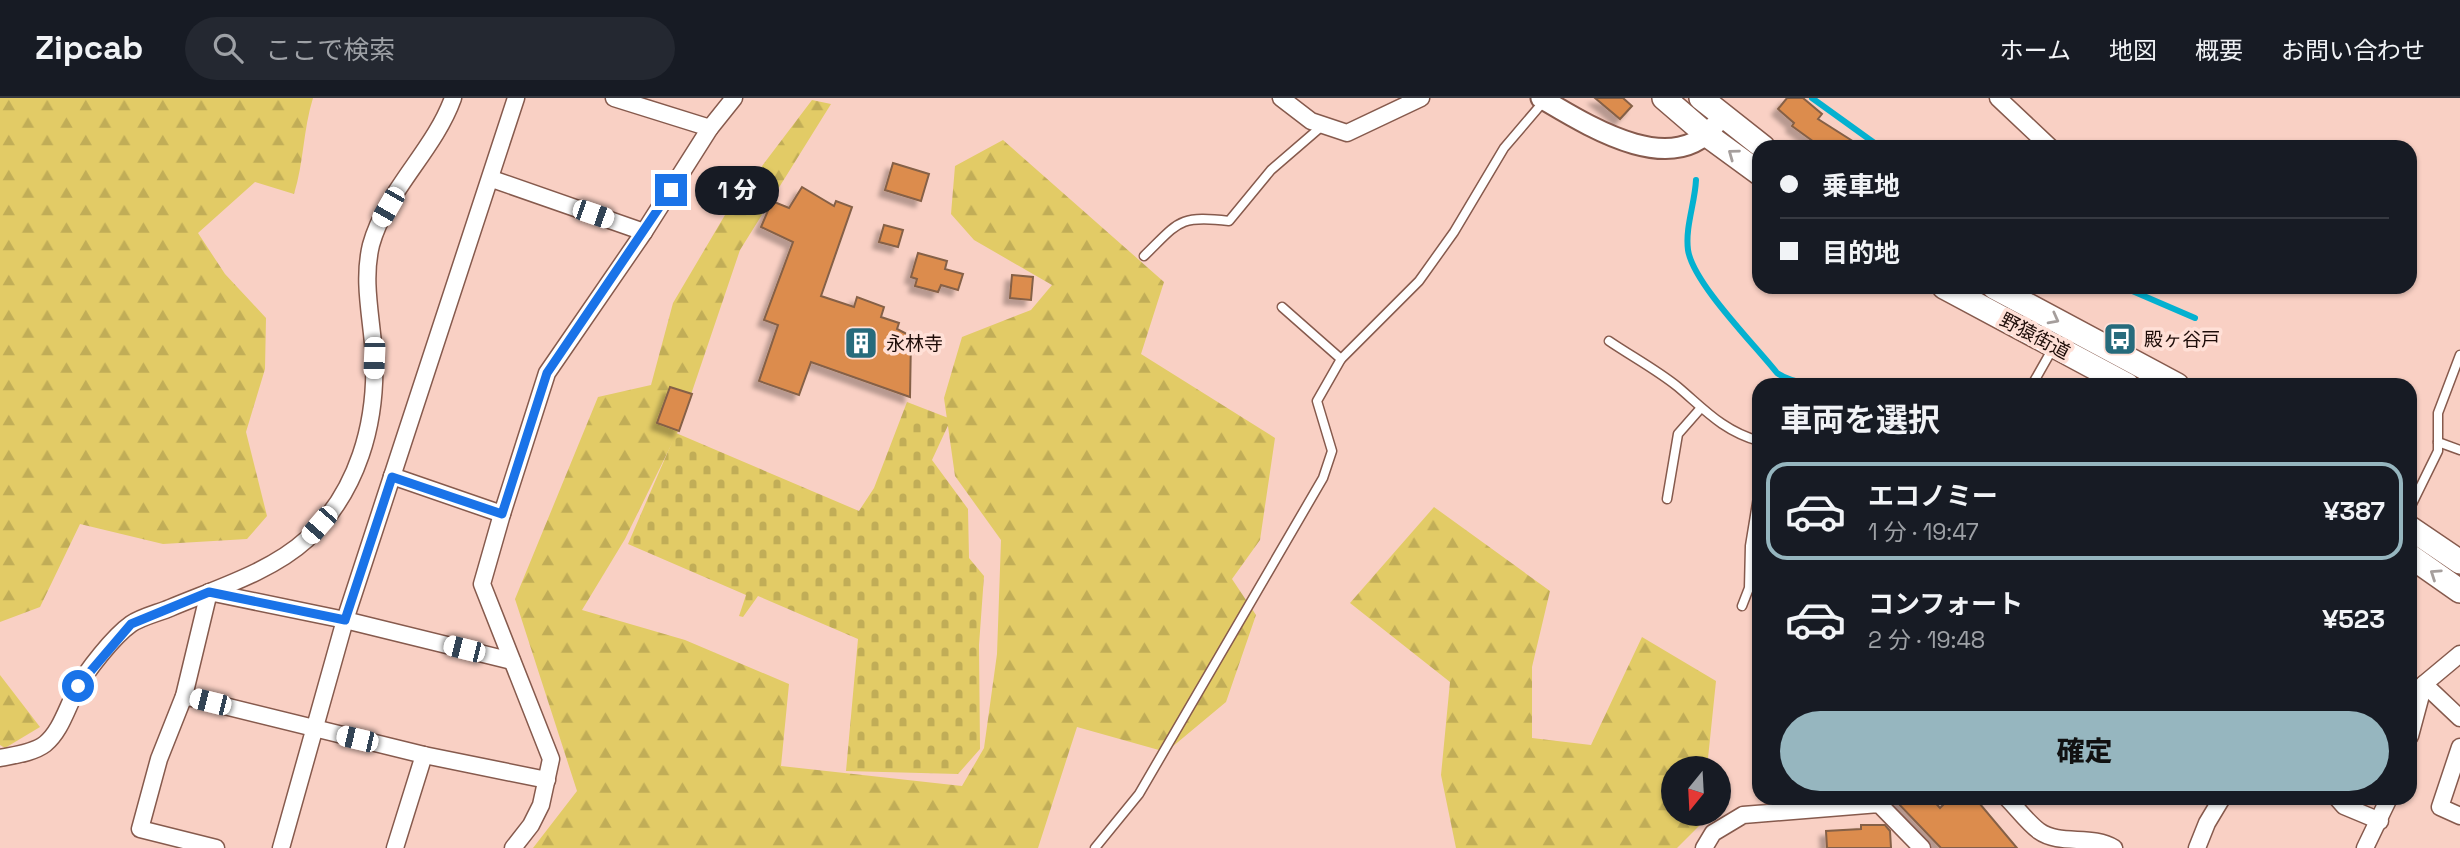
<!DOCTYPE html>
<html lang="ja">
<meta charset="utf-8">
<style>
:root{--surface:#171b24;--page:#242831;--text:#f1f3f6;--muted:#9ea1a6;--line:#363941;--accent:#96b6bf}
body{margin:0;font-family:"Space Grotesk","Noto Sans JP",sans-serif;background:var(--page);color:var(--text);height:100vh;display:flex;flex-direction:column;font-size:26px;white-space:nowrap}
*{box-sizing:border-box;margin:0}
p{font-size:23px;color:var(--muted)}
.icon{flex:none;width:38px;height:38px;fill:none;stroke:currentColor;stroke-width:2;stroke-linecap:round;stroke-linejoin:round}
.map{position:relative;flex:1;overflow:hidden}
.sheet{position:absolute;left:1752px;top:280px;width:665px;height:427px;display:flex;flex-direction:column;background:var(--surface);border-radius:21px;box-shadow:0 2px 5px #0004}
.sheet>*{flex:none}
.guide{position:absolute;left:1752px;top:42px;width:665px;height:154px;border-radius:21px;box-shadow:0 2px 5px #0004;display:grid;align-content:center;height:154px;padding:0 28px;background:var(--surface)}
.needle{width:46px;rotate:198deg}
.buttons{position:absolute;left:1661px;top:658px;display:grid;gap:14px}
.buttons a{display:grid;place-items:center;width:70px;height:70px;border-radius:50%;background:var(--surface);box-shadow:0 2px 5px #0004;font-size:35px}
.end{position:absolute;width:32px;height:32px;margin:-16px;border:9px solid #1a73e8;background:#fff;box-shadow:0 0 0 4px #fff}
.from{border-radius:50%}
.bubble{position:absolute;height:49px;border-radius:24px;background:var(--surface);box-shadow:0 2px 5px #0004;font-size:23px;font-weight:800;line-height:49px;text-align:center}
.car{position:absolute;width:21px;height:42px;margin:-21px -10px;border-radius:9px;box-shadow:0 0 5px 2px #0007;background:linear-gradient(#fff 24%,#345 0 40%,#fff 0 76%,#345 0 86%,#fff 0)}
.guide b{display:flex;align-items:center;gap:24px;height:66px;font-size:26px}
.guide b+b{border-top:2px solid var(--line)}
.guide i{width:18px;height:18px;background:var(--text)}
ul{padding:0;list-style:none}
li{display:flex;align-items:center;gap:21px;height:98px;margin:0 14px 10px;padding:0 14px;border:4px solid transparent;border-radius:21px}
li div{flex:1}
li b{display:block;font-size:26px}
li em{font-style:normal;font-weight:800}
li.selected{border-color:var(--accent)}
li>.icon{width:63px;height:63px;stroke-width:1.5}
h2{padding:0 28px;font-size:32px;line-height:84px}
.cta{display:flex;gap:14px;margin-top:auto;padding:14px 28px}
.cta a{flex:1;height:80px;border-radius:42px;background:var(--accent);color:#111;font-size:28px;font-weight:800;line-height:80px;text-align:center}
header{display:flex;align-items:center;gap:42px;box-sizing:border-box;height:98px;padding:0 35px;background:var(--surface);border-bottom:2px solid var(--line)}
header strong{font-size:33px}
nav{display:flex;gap:38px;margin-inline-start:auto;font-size:24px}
.search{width:490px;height:63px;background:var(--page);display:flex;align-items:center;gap:18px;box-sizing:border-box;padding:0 24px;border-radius:38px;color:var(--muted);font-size:26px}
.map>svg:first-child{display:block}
.forest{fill:url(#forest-firs)}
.cemetery{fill:url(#cemetery-stones)}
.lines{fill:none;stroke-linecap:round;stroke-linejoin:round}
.stream{stroke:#04b1d0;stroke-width:6}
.building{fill:#dc8c4e;stroke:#856046;stroke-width:2;filter:url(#shadow)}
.service-casing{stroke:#865a4d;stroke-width:11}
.minor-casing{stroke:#865a4d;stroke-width:19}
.tertiary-casing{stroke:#865a4d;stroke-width:23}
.secondary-casing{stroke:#865a4d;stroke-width:26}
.service{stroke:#fff;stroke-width:8}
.minor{stroke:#fff;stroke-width:16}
.tertiary{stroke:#fff;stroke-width:19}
.secondary{stroke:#fff;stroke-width:23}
.oneway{stroke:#a59e9c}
.route{stroke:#1a73e8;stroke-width:9}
.labels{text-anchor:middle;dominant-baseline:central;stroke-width:7;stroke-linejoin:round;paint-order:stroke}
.street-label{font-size:19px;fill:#1d0c08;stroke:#ffe0d7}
.poi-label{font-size:19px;fill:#1d0c08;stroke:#ffe0d7;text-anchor:start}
</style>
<header>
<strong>Zipcab</strong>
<div class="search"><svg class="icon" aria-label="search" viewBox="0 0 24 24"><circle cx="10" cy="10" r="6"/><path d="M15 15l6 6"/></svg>ここで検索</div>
<nav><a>ホーム</a><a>地図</a><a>概要</a><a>お問い合わせ</a></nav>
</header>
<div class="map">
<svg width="2460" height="750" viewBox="0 0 2460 750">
<defs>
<pattern id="forest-firs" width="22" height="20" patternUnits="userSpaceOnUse" patternTransform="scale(1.75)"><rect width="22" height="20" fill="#e2cb66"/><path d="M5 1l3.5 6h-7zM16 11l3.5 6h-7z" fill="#c1ad57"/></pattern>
<pattern id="cemetery-stones" width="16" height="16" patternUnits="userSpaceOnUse" patternTransform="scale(1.75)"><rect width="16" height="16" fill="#e2cb66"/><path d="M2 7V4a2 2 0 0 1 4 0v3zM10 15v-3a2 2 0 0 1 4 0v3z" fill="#c1ad57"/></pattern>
<filter id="shadow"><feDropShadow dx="-6" dy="6" stdDeviation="2" flood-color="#0004"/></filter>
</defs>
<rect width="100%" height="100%" fill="#f9d0c4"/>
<g class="forest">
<path d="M0 0H313C303 32 304 64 294 96L255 84 198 135 225 176 266 220 265 271 246 334 267 418 247 441 163 446 80 426 40 509 0 524Z"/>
<path d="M812 2 831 6 740 152 680 329 625 441 582 512 685 542 789 586 781 668 962 688 984 650 997 556 1001 442 955 378 944 300 962 239 1031 212 1052 187 974 142 951 116 955 68 1003 42 1164 184 1141 256 1275 340 1260 442 1232 481 1256 517 1226 604 1166 654 1077 629 1038 750H533L577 693 515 501 598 299 651 287 673 205 725 117Z"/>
<path d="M1434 409 1550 493 1532 569V640L1591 647 1642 539 1716 583 1707 670H1673V716H1702L1700 727 1677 750H1456L1441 677 1450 584 1350 505Z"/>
<path d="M0 577 40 629 5 650 0 647Z"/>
</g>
<path class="cemetery" d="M907 304 951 321 932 362 968 411 969 460 984 478 979 547 980 651 958 676 846 673 858 541 758 498 743 519 739 518 746 497 628 446 676 335 859 413 874 390Z"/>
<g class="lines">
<g class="stream">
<path d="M1812 0 1880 49"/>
<path d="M1696 82C1695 105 1685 129 1688 152 1693 185 1754 246 1777 275 1803 292 1838 285 1868 287"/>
<path d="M2123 189 2195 220"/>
</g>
</g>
<g class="building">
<path d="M1595 0H1623L1632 8 1620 21Z"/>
<path d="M1787 0H1803L1822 16 1818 21 1862 49H1821L1792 28 1794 25 1778 11Z"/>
<path d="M893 65 929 76 921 103 885 92Z"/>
<path d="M802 89 834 108 836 103 852 109 821 198 854 209 857 199 884 209 881 219 899 225 897 231 911 238 910 299 811 264 799 297 759 283 778 227 764 222 793 144 761 129 772 103 789 110Z"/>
<path d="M884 127 903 132 898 149 879 144Z"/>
<path d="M918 155 947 163 945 171 963 176 958 192 941 187 938 194 915 188 917 181 911 179Z"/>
<path d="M1012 177 1033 179 1031 202 1010 200Z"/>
<path d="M670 289 692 296 679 333 657 325Z"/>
<path d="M1893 700H1931L1940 710 1950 700H1975L2017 750H1941Z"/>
<path d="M1861 727H1885L1890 733 1891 750H1827L1826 733 1861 731Z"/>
</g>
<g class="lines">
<defs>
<g id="service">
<path d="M1144 158C1179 124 1178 117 1229 123L1271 72 1322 28"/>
<path d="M1282 209 1341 261"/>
<path d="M1609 243C1631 258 1657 272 1678 289 1704 311 1723 333 1759 343"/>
<path d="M2032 287 2053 250"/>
<path d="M2438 344 2460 352"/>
<path d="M1667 401 1678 336 1700 311"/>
<path d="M2410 410 2438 353V315L2460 257"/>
<path d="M1742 508 1749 490 1750 448 1759 393"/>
<path d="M1095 750 1139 696 1323 380 1332 353 1317 303 1341 261 1419 183 1454 134 1504 50 1545 2"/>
</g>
<g id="minor">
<path d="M614 0 710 30"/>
<path d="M1281 0 1311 23 1347 35 1421 0"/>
<path d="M1998 0 2050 49"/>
<path d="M492 81 644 134"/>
<path d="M392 378 502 416"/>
<path d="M2424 586 2460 620"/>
<path d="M184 598 424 657 547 682"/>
<path d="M2410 638 2424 586 2460 556"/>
<path d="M2460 649 2440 709 2460 718"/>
<path d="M0 660C14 657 33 655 45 646 61 633 67 609 77 591 86 573 114 538 131 526 141 519 158 515 170 510 215 491 271 474 307 441 358 394 377 325 374 258 372 221 362 184 371 147 386 92 434 53 453 0"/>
<path d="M2007 700C2017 710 2027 724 2039 733 2060 748 2092 736 2114 750"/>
<path d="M2337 700 2344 708 2380 723"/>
<path d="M216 750 140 731 159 661 184 598 209 494 345 522 512 563"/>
<path d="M281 750 345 522 516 0"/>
<path d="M395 750 424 657"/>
<path d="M513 750 531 727 541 707 551 661 482 486 502 416 547 275 644 134 710 30 734 0"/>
<path d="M1704 750 1713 735 1743 717 1879 706 1922 750"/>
<path d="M2197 750 2207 725 2222 700"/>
<path d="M2365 750 2389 700"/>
</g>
<path id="tertiary" d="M1541 0C1587 27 1672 82 1715 27"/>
<g id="secondary">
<path d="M1664 0 1707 37 1759 75"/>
<path d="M1701 0 1763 49"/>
<path d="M1944 189 2127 287"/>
<path d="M1994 189 2177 287"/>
<path d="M2410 430 2460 464"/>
<path d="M2410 458 2460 493"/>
</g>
</defs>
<use href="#service" class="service-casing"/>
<use href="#minor" class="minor-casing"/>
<use href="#tertiary" class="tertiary-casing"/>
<use href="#secondary" class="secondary-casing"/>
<use href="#service" class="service"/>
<use href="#minor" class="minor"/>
<use href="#tertiary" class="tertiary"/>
<use href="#secondary" class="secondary"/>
</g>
<defs><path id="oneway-chevron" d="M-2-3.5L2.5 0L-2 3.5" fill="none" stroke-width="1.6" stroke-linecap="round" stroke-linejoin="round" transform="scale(1.75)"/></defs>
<g class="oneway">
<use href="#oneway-chevron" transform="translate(1733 56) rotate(-144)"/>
<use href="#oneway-chevron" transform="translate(2054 221) rotate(28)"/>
<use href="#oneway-chevron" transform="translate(2435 476) rotate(-146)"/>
</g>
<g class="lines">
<path class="route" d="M78 588 131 526 209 494 345 522 392 379 502 416 547 275 671 92"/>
</g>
<defs>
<symbol id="bus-square" viewBox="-11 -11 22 22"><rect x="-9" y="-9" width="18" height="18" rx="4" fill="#276b7c" stroke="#ffe0d7"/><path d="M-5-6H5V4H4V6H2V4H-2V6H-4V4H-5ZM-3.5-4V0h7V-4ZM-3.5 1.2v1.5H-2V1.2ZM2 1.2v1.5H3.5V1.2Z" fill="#fff"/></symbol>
<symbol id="building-square" viewBox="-11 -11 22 22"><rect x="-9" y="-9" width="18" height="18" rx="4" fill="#276b7c" stroke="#ffe0d7"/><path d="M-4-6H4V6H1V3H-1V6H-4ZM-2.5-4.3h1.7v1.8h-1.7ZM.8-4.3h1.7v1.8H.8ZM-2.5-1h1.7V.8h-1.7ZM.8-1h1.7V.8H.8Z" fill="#fff"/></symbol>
</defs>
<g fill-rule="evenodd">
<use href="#bus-square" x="2101" y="222" width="38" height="38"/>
<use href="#building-square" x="842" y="226" width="38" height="38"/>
</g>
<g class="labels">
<g class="street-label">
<text transform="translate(2035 238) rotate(28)">野猿街道</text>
</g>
<g class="poi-label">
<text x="2144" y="241">殿ヶ谷戸</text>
<text x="886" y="245">永林寺</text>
</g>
</g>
</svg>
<div class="buttons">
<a><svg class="needle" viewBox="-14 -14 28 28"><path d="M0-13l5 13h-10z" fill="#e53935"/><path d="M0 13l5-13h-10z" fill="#9ea1a6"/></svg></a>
</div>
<i class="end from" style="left:78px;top:588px"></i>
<i class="end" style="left:671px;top:92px"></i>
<div class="bubble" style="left:695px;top:68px;width:84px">1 分</div>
<i class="car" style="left:388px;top:109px;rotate:210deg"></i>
<i class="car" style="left:593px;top:116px;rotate:109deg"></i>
<i class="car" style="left:374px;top:260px;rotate:182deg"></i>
<i class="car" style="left:319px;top:427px;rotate:221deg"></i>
<i class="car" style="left:464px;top:551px;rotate:284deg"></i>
<i class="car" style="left:210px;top:604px;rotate:284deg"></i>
<i class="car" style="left:357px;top:641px;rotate:283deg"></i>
<div class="guide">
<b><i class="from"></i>乗車地</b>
<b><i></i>目的地</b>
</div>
<section class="sheet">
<h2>車両を選択</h2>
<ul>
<li class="selected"><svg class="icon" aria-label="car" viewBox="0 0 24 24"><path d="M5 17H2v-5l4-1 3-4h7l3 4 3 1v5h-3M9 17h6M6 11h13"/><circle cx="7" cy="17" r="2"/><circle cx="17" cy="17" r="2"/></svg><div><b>エコノミー</b><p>1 分 · 19:47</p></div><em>¥387</em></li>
<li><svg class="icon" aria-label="car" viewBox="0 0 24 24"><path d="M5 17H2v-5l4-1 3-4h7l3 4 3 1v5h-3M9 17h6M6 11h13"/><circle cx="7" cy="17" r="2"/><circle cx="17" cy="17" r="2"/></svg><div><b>コンフォート</b><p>2 分 · 19:48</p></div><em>¥523</em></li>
</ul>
<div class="cta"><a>確定</a></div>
</section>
</div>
